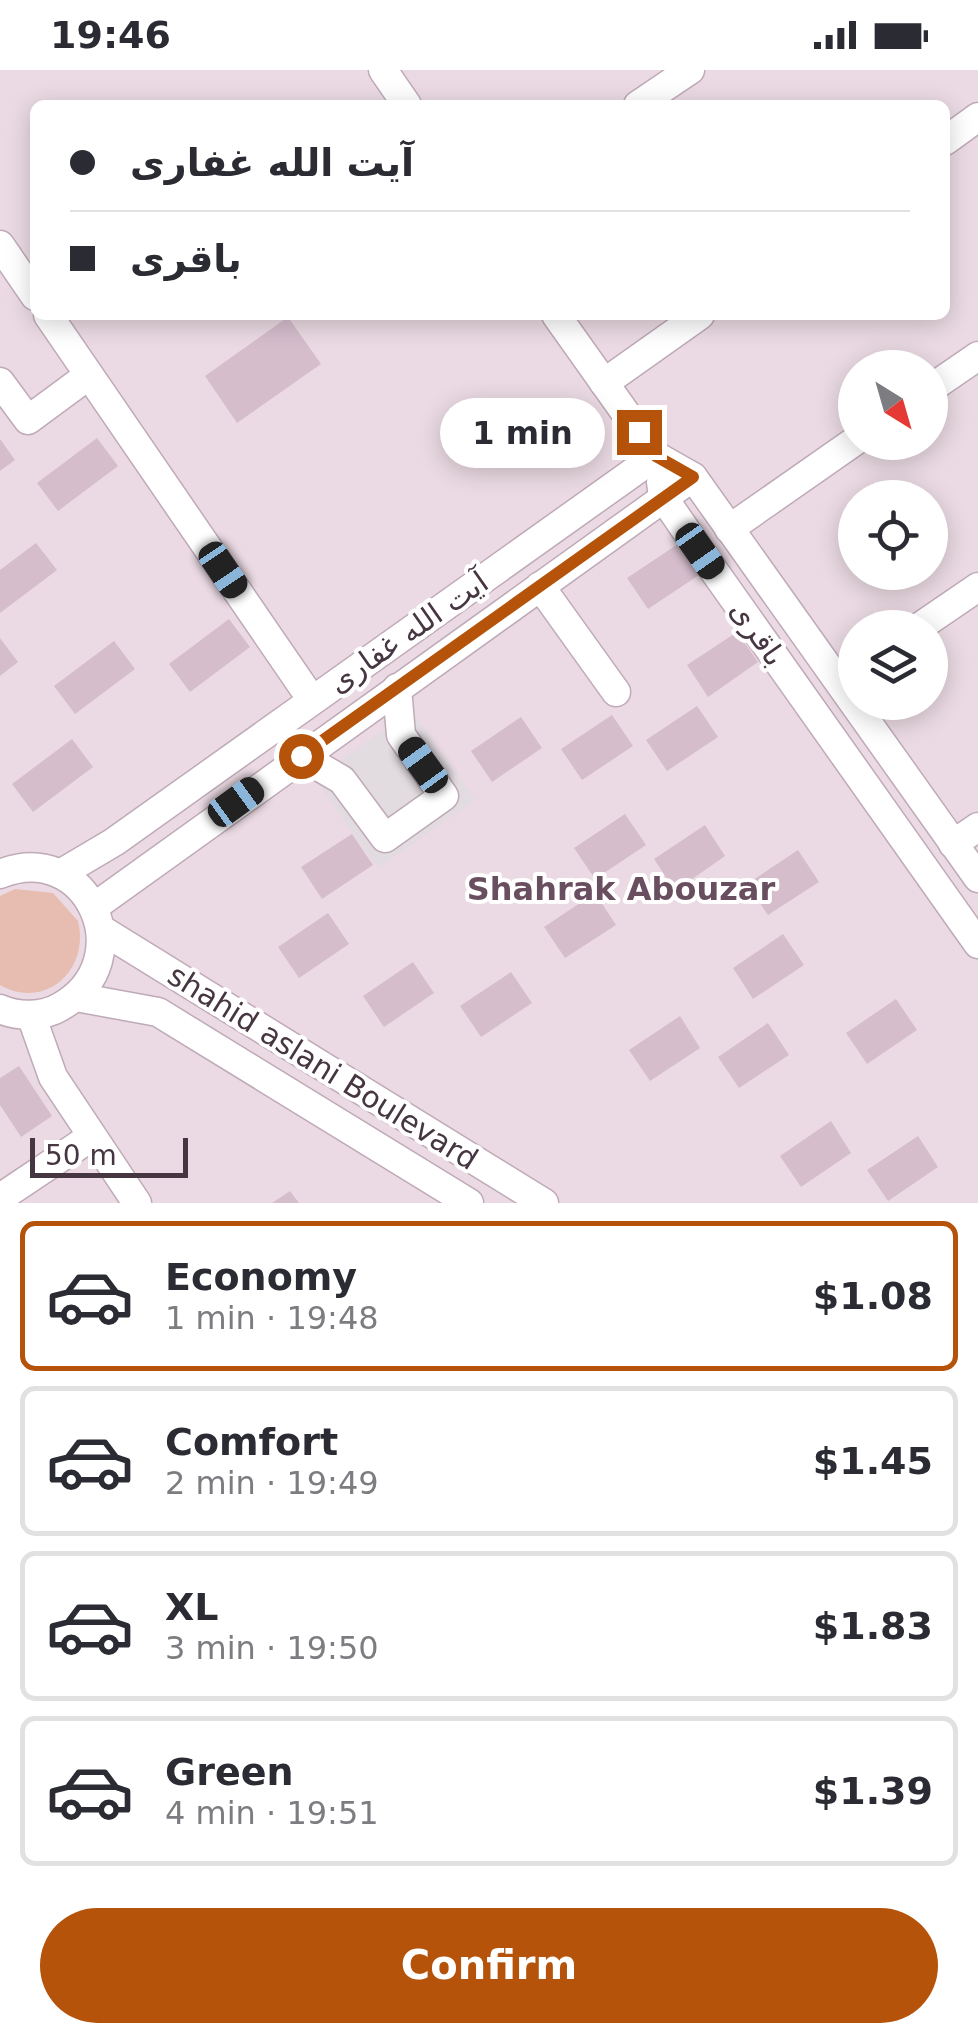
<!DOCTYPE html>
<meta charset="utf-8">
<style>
:root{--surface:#fff;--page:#f7f7f7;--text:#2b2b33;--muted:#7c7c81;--line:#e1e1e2;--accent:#b45309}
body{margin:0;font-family:"DejaVu Sans",Vazirmatn,sans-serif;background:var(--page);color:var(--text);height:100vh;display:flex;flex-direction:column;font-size:38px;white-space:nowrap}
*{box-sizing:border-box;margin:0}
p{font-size:32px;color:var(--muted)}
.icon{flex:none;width:55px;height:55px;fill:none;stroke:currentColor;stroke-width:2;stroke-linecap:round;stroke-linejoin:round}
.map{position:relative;height:1133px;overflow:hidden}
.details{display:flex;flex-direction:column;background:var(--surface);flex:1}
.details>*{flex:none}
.hud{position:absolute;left:30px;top:30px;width:920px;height:220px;border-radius:15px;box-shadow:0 5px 25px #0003;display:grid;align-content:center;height:220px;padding:0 40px;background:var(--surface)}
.needle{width:65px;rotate:143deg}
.controls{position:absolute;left:838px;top:280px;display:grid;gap:20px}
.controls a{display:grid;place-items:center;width:110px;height:110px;border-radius:50%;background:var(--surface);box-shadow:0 5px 25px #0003;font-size:50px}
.scale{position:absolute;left:30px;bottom:25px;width:158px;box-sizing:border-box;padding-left:10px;border:5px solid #463641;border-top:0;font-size:28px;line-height:35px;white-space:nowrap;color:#463641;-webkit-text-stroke:8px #fff;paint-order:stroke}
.end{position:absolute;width:45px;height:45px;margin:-22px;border:12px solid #b45309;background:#fff;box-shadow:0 0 0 5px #fff}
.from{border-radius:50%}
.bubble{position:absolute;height:70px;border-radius:35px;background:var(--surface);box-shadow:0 5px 25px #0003;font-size:32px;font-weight:600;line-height:70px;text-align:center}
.car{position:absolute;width:30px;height:60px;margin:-30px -15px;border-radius:12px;box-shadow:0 0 8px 2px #0007;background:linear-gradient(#222 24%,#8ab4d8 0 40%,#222 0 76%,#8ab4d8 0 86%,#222 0)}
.hud b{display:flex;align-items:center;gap:35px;height:95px;font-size:38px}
.hud b+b{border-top:2px solid var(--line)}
.hud i{width:25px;height:25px;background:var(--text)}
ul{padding:18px 0 0;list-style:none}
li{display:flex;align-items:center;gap:30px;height:150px;margin:0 20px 15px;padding:0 20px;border:5px solid var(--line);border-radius:15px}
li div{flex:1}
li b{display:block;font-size:38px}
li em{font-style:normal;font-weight:600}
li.current{border-color:var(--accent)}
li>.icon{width:90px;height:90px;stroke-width:1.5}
.primary-button{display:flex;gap:20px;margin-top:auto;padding:20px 40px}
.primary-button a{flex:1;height:115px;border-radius:60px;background:var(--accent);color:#fff;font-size:40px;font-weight:600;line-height:115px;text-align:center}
.status{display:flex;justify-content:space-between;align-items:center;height:70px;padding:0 50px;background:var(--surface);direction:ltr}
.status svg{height:28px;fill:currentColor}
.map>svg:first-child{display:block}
.residential{fill:#ebdae3;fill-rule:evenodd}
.green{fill:#e7bdb1}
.parking{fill:#e2dce0}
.building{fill:#d5bdcc}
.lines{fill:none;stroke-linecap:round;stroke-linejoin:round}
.minor-casing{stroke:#bfaab7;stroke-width:31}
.minor{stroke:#fff;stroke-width:28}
.route{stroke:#b45309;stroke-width:12}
.labels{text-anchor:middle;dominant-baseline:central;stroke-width:8;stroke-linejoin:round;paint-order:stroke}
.street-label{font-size:30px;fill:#463641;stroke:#fff}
.neighbourhood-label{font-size:32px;font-weight:bold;fill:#694e5f;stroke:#fff}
</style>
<div class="status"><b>19:46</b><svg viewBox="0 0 49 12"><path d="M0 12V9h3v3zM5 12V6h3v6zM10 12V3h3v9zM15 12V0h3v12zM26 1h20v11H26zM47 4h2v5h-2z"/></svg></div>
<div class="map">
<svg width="978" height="1133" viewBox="0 0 978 1133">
<rect width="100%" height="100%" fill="#f3e8ee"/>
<path class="residential" d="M0 0H978V1133H0ZM35 35H945V245H35ZM855 298H930V372H855ZM855 428H930V502H855ZM855 558H930V632H855Z"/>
<path class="green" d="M15 819 53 823 78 851C90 899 46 941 0 915V826Z"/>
<path class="parking" d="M411 640 475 730 378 798 315 709Z"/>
<g class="building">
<path d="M288 247 321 294 237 353 205 306Z"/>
<path d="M97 368 118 396 58 441 37 413Z"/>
<path d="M0 369 15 390 0 401Z"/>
<path d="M36 473 57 500 0 543V500Z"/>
<path d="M678 474 699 505 648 539 627 508Z"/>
<path d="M229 549 250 577 190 622 169 594Z"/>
<path d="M737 562 758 592 708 627 687 595Z"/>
<path d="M0 568 18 592 0 606Z"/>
<path d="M114 571 135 599 75 644 54 616Z"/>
<path d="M697 636 718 667 667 701 646 670Z"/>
<path d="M612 645 633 676 582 710 561 679Z"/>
<path d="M521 647 542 678 492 712 471 681Z"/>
<path d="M72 669 93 697 33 742 12 714Z"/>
<path d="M625 744 646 775 595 809 574 778Z"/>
<path d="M705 755 725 786 675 821 654 789Z"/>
<path d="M352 764 373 795 322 829 301 797Z"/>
<path d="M798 780 819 812 768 845 747 814Z"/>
<path d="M595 823 616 855 565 888 544 857Z"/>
<path d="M328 843 349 874 299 908 278 877Z"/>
<path d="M783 864 804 895 753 929 733 898Z"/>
<path d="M413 892 434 923 384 957 363 926Z"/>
<path d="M511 902 532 933 481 967 460 936Z"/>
<path d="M896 929 917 960 867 994 846 963Z"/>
<path d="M680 946 700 978 650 1011 629 980Z"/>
<path d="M768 953 789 985 739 1018 718 987Z"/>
<path d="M19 996 52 1046 21 1067 0 1035V1008Z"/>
<path d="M831 1051 851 1083 801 1117 780 1086Z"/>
<path d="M918 1066 938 1097 888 1131 867 1100Z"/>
<path d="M290 1121 299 1133H272Z"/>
</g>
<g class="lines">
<defs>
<g id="minor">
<path d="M383 0 407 35"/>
<path d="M638 35 690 0"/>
<path d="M945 71 978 47"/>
<path d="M0 175 35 226"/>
<path d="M48 245 312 630"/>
<path d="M556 245 656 386 693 407 978 808"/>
<path d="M0 312 28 350 89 305"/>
<path d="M604 313 700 245"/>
<path d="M930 319 978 286"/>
<path d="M661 412 663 427 700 481 978 874"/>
<path d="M729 459 855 371"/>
<path d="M540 516 616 622"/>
<path d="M918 558 978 517"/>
<path d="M301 686 342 710 385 768 444 726 401 665 397 618"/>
<path d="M953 774 978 757"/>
<path d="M0 804C87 768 143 890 60 937 43 947 18 947 0 939"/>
<path d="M60 804 114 772 656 386"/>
<path d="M94 837 693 407"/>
<path d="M102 860 544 1133"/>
<path d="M76 927 158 942 469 1133"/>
<path d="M31 945 53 1007 137 1133"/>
<path d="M0 1128 91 1067"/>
</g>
</defs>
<use href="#minor" class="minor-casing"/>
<use href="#minor" class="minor"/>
</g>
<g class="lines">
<path class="route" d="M301 686 693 407 656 386 639 362"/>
</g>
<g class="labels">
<g class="street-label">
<text transform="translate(408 562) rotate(-35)">آیت الله غفاری</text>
<text transform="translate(758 563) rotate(55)">باقری</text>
<text transform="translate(323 997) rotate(32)">shahid aslani Boulevard</text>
</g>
<g class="neighbourhood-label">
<text x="621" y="819">Shahrak Abouzar</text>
</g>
</g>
</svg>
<div class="controls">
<a><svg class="needle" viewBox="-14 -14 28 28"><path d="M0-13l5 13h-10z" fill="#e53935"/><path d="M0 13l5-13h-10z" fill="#7c7c81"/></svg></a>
<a><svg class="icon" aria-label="locate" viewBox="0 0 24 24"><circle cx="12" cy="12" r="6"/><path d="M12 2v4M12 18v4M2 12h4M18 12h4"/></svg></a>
<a><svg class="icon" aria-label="layers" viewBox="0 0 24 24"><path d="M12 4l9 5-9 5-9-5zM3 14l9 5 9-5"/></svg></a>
</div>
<div class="scale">50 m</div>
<i class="end from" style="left:301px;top:686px"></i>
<i class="end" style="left:639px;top:362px"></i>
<div class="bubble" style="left:440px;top:328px;width:165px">1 min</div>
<i class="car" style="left:700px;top:481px;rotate:145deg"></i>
<i class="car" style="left:223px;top:500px;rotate:146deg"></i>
<i class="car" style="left:423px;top:695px;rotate:324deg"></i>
<i class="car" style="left:236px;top:732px;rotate:54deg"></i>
<div class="hud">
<b><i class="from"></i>آیت الله غفاری</b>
<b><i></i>باقری</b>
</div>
</div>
<section class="details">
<ul>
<li class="current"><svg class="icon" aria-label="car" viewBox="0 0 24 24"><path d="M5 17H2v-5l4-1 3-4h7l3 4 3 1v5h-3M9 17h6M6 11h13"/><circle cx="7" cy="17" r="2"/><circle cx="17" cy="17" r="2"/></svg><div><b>Economy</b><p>1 min · 19:48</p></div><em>$1.08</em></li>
<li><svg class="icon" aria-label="car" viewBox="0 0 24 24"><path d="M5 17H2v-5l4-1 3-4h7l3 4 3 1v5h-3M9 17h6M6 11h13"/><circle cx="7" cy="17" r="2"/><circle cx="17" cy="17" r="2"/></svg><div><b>Comfort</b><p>2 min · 19:49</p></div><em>$1.45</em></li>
<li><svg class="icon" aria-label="car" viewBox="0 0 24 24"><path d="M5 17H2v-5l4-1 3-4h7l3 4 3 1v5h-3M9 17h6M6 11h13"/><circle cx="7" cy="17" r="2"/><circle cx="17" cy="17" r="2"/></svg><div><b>XL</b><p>3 min · 19:50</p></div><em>$1.83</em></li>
<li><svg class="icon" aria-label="car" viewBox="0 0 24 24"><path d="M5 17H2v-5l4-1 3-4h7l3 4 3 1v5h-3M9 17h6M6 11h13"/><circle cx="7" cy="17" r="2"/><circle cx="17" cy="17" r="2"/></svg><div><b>Green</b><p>4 min · 19:51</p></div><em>$1.39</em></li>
</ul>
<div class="primary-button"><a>Confirm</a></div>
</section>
